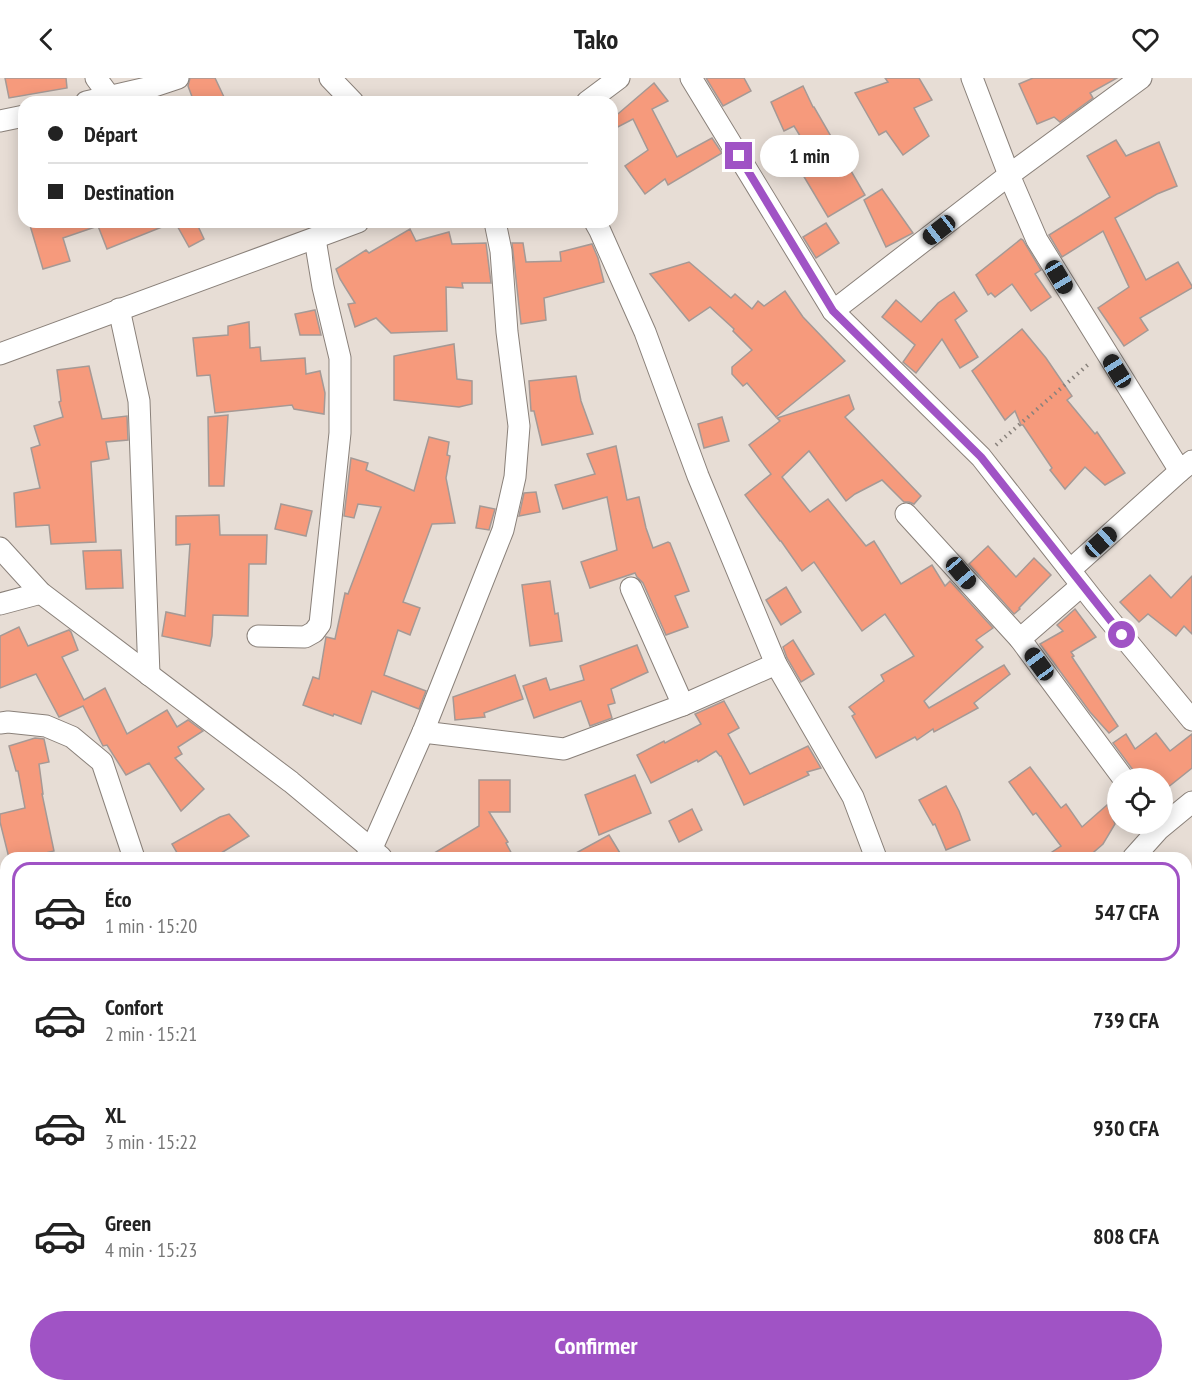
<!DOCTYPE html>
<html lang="fr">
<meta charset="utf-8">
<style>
:root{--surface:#fff;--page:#f2f2f2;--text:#222;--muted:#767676;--line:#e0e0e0;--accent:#a053c5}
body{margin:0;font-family:"PT Sans Narrow",sans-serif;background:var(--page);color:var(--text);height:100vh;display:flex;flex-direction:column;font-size:22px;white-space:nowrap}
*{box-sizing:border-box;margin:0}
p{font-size:20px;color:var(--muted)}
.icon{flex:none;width:33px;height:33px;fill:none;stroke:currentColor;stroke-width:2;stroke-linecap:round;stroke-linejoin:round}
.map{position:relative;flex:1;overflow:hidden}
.side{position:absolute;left:0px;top:774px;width:1192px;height:540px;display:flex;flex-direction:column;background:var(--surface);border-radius:18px 18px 0 0;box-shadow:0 3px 15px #0003}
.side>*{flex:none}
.banner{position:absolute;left:18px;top:18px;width:600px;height:132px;border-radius:18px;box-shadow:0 3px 15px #0003;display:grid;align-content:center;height:132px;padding:0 30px;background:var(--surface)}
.fabs{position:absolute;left:1107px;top:690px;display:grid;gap:12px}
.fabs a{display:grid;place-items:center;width:66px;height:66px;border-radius:50%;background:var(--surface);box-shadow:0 3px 15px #0003;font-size:30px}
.end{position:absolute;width:27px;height:27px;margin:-14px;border:8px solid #a053c5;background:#fff;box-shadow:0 0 0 3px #fff}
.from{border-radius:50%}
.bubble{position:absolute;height:42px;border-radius:21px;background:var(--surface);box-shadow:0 3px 15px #0003;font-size:20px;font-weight:800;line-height:42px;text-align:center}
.car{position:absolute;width:18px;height:36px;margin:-18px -9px;border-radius:8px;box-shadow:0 0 4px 2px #0007;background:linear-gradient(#222 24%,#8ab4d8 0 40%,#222 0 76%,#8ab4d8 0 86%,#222 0)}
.banner b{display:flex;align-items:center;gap:21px;height:57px;font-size:22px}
.banner b+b{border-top:2px solid var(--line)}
.banner i{width:15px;height:15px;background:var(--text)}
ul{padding:10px 0 0;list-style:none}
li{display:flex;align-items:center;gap:18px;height:99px;margin:0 12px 9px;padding:0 18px;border:3px solid transparent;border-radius:18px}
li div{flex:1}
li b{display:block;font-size:22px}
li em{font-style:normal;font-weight:800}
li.active{border-color:var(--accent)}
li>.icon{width:54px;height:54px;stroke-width:1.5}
.cta{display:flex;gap:12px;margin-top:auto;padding:12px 30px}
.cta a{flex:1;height:69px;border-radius:36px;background:var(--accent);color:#fff;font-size:24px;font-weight:800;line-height:69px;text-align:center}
header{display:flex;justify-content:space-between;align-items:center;height:78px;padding:0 30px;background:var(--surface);font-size:27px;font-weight:800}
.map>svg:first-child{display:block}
.building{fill:#f69a7c;stroke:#a59995;stroke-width:1.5}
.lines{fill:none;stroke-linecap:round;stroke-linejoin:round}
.minor-casing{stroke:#8a817a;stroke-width:23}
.path{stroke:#89827c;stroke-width:4;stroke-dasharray:1.5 4.5;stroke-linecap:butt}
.minor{stroke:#fff;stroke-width:21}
.route{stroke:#a053c5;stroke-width:8}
</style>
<header><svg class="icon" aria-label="back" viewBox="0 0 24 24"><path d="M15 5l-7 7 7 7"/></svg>Tako<svg class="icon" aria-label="heart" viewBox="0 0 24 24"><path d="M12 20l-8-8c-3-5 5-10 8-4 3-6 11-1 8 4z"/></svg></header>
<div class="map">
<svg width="1192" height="1314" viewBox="0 0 1192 1314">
<rect width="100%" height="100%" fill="#e7ddd5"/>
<g class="building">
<path d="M5 0H66L67 10 9 20Z"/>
<path d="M190 0H215L224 19 212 24H194L188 8Z"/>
<path d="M706 0H744L751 13 723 28Z"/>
<path d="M885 0H919L932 22 914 30 929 58 903 77 886 53 879 57 855 15 888 4Z"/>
<path d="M1033 0H1117L1090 15 1093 20 1060 44 1054 39 1037 46 1019 6Z"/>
<path d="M654 5 668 23 652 31 677 79 712 60 722 75 668 107 665 101 645 116 625 88 648 72 633 41 612 52V41Z"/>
<path d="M803 8 813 29H814L865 117 828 139 800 92 816 84 794 48 784 53 771 24Z"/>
<path d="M1116 62 1126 78 1159 64 1177 108 1157 116 1115 140 1146 202 1178 184 1192 208V210L1140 240 1148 252 1124 268 1098 230 1129 209 1103 153 1062 179 1049 157 1110 119 1087 78Z"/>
<path d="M882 111 913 155 886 169 864 122Z"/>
<path d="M29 144H172V145L107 171 98 148 63 160 70 183 43 191Z"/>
<path d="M175 144H196L204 161 189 169Z"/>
<path d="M826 145 839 165 816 180 803 159Z"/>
<path d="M410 151 416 163 449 154 452 166 486 165 491 205H462L463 210 446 209 447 253 391 255 376 240 355 249 348 226 355 225 340 201 336 191 366 172 369 175Z"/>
<path d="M1021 161 1023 162 1041 192 1035 196 1051 219 1031 233 1012 206 995 219 991 215 988 217 976 197Z"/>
<path d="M512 165H523L526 184 561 183 560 174 592 166 598 180 604 204 544 220 546 242 521 246Z"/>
<path d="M689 184 731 220 735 216 752 231 758 223 764 228 785 213 803 239 845 283 776 339 747 305 743 308 732 296V289L752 272 733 253 734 251 710 229 689 243 650 196Z"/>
<path d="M954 214 967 233 955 242 978 279 960 290 942 261 916 295 903 284 915 267 882 239 896 222 921 244 938 225Z"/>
<path d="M315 232 321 257H300L295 236Z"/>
<path d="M249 244 250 270 260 269 261 283 305 280 306 296 320 293 325 315 324 336 294 331 292 327 215 335 210 297 197 298 193 260 228 257V248Z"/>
<path d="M1022 251 1046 280 1072 318 1067 322 1095 356 1097 354 1125 395 1105 407 1085 389 1065 411 1050 392 1052 390 1023 347H1021L1015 333 1005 342 972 293Z"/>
<path d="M454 266 457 301 472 303V326L459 329 394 322V278Z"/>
<path d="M89 288 102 341 127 338 128 362 106 364 109 381 91 384 96 464 51 466 49 447 16 449 14 415 40 410 31 370 40 367 34 348 63 339 59 324 61 323 57 292Z"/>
<path d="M576 298 581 323 593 356 542 367 534 333H531L529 303Z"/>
<path d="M849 317 854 331 845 339 921 418 914 426 909 424H904L882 402 855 416 846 423 809 373 782 399 810 434 828 421 866 468 874 463 901 506 932 487 945 508 950 503 993 550 976 562 983 569 924 623 929 630 1004 587 1010 596 974 625 978 630 934 654 933 651 917 662 915 659 876 680 852 638 855 636 849 629 884 603 881 597 914 578 885 536 862 553 814 484 802 493 781 463H780L745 417 771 396 749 367 780 343 777 340Z"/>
<path d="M228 337 224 408H209L208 339Z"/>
<path d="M722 339 729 363 704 370 698 346Z"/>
<path d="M429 359 449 364 447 377 450 378 446 400 455 445 432 446 403 524 420 530 410 557 398 552 384 597 426 613 419 631 372 613 361 646 334 636 333 638 303 627 313 599 319 601 326 559 335 561 345 515 348 516 381 429 358 426 354 440 344 438 351 380 368 385 366 392 414 413Z"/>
<path d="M616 368 627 422 639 419 646 450 653 470 668 464 670 465 689 513 675 518 688 549 666 557 643 505 637 499 635 495 590 510 581 484 617 472 607 419 563 431 555 407 595 396 587 376Z"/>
<path d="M536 414 540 434 519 438 524 415Z"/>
<path d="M281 426 312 433 306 458 275 451Z"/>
<path d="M480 428 495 431 489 452 476 450Z"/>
<path d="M219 437 220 457H267L266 486H249L248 538 213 537 212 558 210 568 162 558 166 534 185 538 190 466 176 467V438Z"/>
<path d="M988 468 1016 499 1034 480 1051 497 1019 530 1020 531 1014 536 969 486Z"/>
<path d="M121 472 123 510 86 511 83 473Z"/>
<path d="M1150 497 1171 520 1192 498V556L1184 548 1176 558 1148 536 1139 544 1120 524Z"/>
<path d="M550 503 555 536 558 535 562 563 530 568 522 507Z"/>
<path d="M786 509 801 534 781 547 766 522Z"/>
<path d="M1075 531 1096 559 1071 574 1074 578 1072 579 1118 648 1109 655 1090 634 1040 566 1063 553 1057 547Z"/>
<path d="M19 549 28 568 69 552 71 554 78 572 62 579 84 622 105 610 127 656 167 632 177 649 188 642 203 653 178 669 182 676 175 680 204 711 181 733 149 685 126 697 107 667 103 668 83 628 59 639 36 596 0 610V558Z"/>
<path d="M793 562 814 596 801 604 787 580 783 569Z"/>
<path d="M637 567 648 594 611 611 615 625 608 627 612 640 590 648 581 623 534 640 523 608 546 600 550 612 584 602 580 588Z"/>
<path d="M515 597 523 621 484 635 485 639 455 642 453 619Z"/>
<path d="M724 623 739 650 728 656 750 696 808 668 821 690 807 694 809 697 744 727 721 678H720L716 673 698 684 697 682 651 705 637 677 664 663 665 665 701 646 695 636Z"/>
<path d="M1156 655 1170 673 1192 656V690L1162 714V700H1135L1133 692 1113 665 1126 656 1135 671Z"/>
<path d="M35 660 44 661 49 684 39 686 43 716H42L54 773 37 777 38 780H9L0 744V736L25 730 18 693H16L9 668Z"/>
<path d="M1030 689 1061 730 1066 726 1082 749 1107 727 1115 746 1103 766 1087 780H1043L1061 768 1036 735 1033 737 1009 704Z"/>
<path d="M635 697 651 735 599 757 585 717Z"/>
<path d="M479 702H510V734H489L508 764 506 765 514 780H426L479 748Z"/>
<path d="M946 708 959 733 970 762 946 772 935 746 933 747 919 722Z"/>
<path d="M692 731 702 752 679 764 669 743Z"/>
<path d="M229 736 249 758 213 780H180L172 766 220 739Z"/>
<path d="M609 757 623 780H567Z"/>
</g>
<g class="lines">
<defs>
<g id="minor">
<path d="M96 0 110 19"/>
<path d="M330 0 353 24"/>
<path d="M691 0 833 233 981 379 1094 523 1192 642"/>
<path d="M972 0 1009 97 1037 162 1180 393 1192 383"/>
<path d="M86 24 151 9 178 0"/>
<path d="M587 24 619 0"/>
<path d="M0 43 24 38"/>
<path d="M595 144 600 153 645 254 698 398 776 586 853 719 876 780"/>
<path d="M119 231 139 323 149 597"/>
<path d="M833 233 1009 97 1141 0"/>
<path d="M0 276 358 144"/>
<path d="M906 436 1020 561"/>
<path d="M0 470 41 515 291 704 381 779"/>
<path d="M1070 492 1180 393"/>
<path d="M1081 508 1020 561 1123 700"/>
<path d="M631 510 683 627"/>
<path d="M0 526 41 515"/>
<path d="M258 558 305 559 314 554 320 546 340 355V280L323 209 315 161"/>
<path d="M0 645 8 644 46 648 72 659 102 684 134 780"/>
<path d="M423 654 564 671 683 627 776 586"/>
<path d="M366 780 371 772 423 654 503 452 515 399 519 348 507 254 501 173 495 144"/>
<path d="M1133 780 1159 751 1192 724"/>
<path d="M1186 962 1192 957"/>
<path d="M0 978H6"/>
<path d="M0 1184 6 1187"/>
<path d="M0 1263 6 1247"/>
<path d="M144 1308 153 1314"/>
<path d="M503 1308 507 1314"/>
<path d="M724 1308 731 1314"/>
<path d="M917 1308 921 1314"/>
<path d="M1038 1308 1042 1314"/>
<path d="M269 1314 274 1308"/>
<path d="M681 1314 689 1308"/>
</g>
</defs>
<use href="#minor" class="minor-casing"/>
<g class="path">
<path d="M996 367 1090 285"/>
<path d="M0 872 6 870"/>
</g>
<use href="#minor" class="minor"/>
</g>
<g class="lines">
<path class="route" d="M739 78 833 233 981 379 1122 557"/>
</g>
</svg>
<div class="fabs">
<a><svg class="icon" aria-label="locate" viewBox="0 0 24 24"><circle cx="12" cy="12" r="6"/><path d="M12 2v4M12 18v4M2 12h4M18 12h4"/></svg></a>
</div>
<i class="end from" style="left:1122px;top:557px"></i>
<i class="end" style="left:739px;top:78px"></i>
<div class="bubble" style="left:760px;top:57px;width:99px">1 min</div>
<i class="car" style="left:939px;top:152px;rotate:232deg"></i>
<i class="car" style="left:1059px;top:199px;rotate:149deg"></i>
<i class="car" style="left:1117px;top:293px;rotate:328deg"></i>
<i class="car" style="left:1101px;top:464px;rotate:48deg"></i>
<i class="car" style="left:961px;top:495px;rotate:140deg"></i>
<i class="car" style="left:1039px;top:586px;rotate:324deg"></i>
<div class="banner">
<b><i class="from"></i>Départ</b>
<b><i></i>Destination</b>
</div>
<section class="side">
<ul>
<li class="active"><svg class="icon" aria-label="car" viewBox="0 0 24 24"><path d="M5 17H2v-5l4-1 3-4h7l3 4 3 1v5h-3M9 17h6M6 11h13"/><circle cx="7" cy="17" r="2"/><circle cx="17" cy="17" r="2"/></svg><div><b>Éco</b><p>1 min · 15:20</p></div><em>547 CFA</em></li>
<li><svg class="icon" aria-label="car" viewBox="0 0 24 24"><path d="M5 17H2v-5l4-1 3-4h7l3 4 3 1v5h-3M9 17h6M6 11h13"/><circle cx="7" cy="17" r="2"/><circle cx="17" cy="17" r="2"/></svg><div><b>Confort</b><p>2 min · 15:21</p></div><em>739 CFA</em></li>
<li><svg class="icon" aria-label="car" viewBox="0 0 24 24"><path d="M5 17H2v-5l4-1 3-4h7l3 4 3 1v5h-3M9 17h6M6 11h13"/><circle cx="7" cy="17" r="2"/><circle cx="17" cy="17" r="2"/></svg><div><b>XL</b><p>3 min · 15:22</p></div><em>930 CFA</em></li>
<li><svg class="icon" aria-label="car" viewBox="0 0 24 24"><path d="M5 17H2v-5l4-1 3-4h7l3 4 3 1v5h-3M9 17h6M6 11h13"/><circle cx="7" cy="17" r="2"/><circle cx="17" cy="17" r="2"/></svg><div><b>Green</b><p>4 min · 15:23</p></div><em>808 CFA</em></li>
</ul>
<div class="cta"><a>Confirmer</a></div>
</section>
</div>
